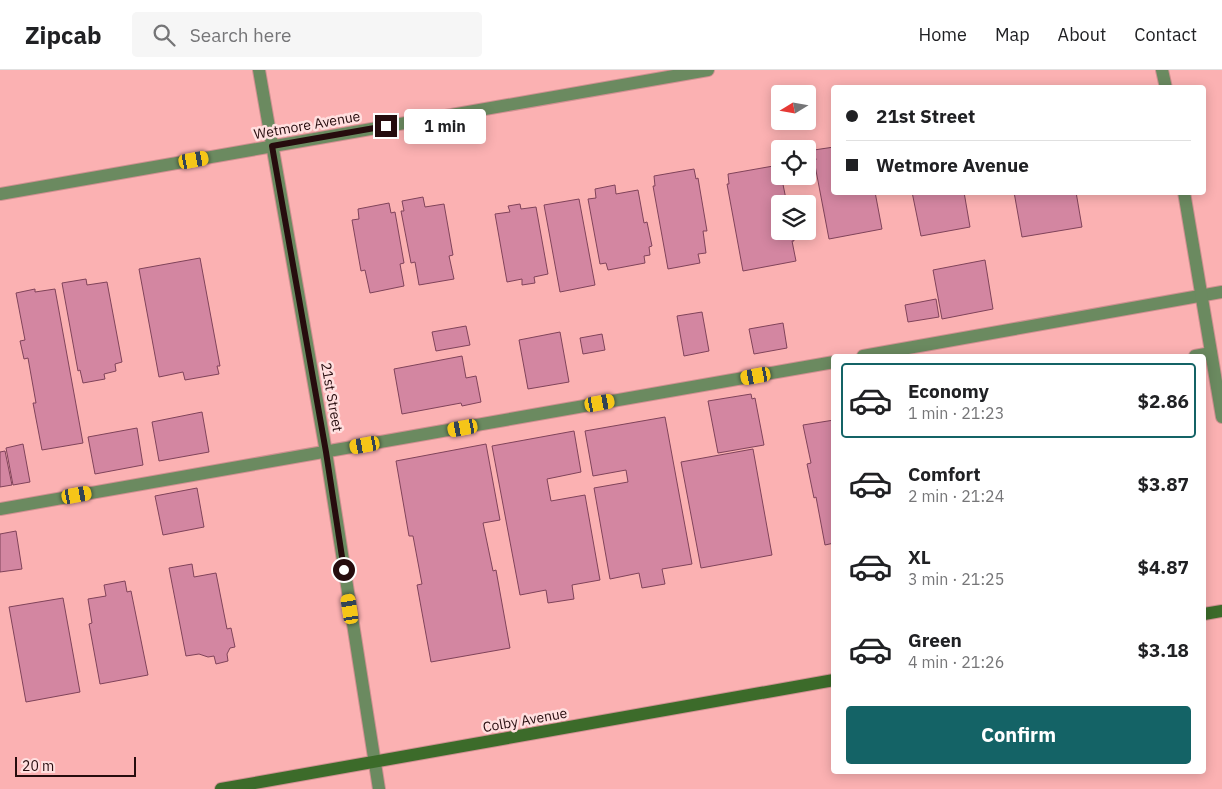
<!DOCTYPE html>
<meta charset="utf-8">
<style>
:root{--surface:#fff;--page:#f6f6f6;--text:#202124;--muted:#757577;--line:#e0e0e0;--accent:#146366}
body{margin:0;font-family:"IBM Plex Sans",sans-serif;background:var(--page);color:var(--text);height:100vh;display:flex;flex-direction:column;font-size:19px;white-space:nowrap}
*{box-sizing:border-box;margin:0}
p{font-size:16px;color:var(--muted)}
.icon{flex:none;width:28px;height:28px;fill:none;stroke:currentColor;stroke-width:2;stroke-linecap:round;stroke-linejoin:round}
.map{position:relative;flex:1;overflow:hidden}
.details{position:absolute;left:831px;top:284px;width:375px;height:420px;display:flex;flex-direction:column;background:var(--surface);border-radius:5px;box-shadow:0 2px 12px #0003}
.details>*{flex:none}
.top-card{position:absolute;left:831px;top:15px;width:375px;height:110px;border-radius:5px;box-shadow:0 2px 12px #0003;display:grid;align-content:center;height:110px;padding:0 15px;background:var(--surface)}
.needle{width:32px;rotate:259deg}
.controls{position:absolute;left:771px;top:15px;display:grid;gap:10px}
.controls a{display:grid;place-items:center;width:45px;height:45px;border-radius:5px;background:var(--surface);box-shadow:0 2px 12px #0003;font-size:25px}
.scale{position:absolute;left:15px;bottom:12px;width:121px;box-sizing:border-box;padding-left:5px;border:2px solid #260c0e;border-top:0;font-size:14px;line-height:18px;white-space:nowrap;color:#260c0e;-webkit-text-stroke:4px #ffdfdf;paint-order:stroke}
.end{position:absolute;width:22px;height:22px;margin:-11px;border:6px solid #260c0e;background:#fff;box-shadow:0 0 0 2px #fff}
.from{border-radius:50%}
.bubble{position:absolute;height:35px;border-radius:5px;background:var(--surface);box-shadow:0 2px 12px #0003;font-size:16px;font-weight:700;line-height:35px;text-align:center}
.car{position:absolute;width:15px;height:30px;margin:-15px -8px;border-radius:6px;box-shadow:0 0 4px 1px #0007;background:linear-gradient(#f5c518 24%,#345 0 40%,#f5c518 0 76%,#345 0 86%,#f5c518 0)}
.top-card b{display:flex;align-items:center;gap:18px;height:48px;font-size:19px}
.top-card b+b{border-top:1px solid var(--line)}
.top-card i{width:12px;height:12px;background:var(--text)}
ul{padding:9px 0 0;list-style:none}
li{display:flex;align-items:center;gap:15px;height:75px;margin:0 10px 8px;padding:0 5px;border:2px solid transparent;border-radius:5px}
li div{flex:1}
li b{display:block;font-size:19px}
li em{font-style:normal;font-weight:700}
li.on{border-color:var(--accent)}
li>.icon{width:45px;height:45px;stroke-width:1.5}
.action{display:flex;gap:10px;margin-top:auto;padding:10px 15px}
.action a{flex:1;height:58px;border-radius:5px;background:var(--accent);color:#fff;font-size:20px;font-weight:700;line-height:58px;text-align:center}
header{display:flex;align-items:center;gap:30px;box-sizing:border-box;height:70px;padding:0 25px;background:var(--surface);border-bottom:1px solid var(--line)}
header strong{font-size:24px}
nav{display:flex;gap:28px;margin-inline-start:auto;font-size:18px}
.search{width:350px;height:45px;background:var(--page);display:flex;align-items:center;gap:12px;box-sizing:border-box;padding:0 18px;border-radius:5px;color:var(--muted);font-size:19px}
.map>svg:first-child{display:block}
.building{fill:#d386a1;stroke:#80435a}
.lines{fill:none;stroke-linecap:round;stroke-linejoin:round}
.service-casing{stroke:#d09091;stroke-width:14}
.minor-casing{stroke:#d09091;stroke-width:14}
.tertiary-casing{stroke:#d09091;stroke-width:14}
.secondary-casing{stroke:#d09091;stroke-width:14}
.service{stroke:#6b8a60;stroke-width:12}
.minor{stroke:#6b8a60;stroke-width:12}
.tertiary{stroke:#6b8a60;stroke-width:12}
.secondary{stroke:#3c6b2a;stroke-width:12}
.route{stroke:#260c0e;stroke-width:6}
.labels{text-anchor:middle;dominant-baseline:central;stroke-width:5;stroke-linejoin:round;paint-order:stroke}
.street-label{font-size:14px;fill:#260c0e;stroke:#ffdfdf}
</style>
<header>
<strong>Zipcab</strong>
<div class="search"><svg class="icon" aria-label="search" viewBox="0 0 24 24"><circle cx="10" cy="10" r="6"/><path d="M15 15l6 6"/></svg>Search here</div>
<nav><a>Home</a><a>Map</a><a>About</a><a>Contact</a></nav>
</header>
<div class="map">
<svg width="1222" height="719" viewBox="0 0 1222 719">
<rect width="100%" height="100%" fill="#fbb1b2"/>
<g class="building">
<path d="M834 77V122H875L882 159 829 169 814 90H816L814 80Z"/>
<path d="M779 95 787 134H780V161H792L794 171H792L796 191 743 201 727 114H729L728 104Z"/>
<path d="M694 99 696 109 698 108 707 161H703L706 183 698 184 700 193 668 199 653 116H655L654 106Z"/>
<path d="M615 115 616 124 638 120 644 153 647 152 652 176 649 177 650 185 644 186 645 193 608 200 606 193 600 194 588 129 596 128 595 119Z"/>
<path d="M912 122H964L970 157 921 166Z"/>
<path d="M1014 122H1076L1082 157 1022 167Z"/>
<path d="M423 127 425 137 444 134 453 185 449 186 454 209 419 215 415 192 411 193 401 141H404L402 131Z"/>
<path d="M579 129 595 215 560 222 544 135Z"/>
<path d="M389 133 391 143 395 142 404 193 400 194 404 216 370 223 365 200 361 201 352 150 359 149 358 139Z"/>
<path d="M520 134 521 139 536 137 548 204 534 207 535 213 522 215V209L507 212 495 144 510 142 508 136Z"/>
<path d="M200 188 220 296H217L219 304 185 310 183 302 159 307 139 199Z"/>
<path d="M985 190 993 239 942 249 933 200Z"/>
<path d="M86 209 87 215 107 212 122 292 115 294 116 301 104 304 105 309 83 313 80 300 78 301 62 213Z"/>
<path d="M35 219V222L55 219 83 373 42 380 33 333H36L28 288 24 289 20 271 25 270 16 223Z"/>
<path d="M936 229 939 247 908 252 905 235Z"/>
<path d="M702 242 709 281 684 286 677 246Z"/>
<path d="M783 253 787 278 754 284 749 259Z"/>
<path d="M466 256 470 275 436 281 432 262Z"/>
<path d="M560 262 569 312 528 319 519 270Z"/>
<path d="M602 264 605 280 583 284 580 268Z"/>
<path d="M462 286 466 308 476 306 481 332 462 336 461 333 402 344 394 299Z"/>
<path d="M751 324 752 329 755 328 764 375 718 383 708 331Z"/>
<path d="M202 342 209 382 159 391 152 352Z"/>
<path d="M665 347 692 494 662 499 665 514 642 518 639 503 610 509 594 418 628 412 626 400 593 406 585 361Z"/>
<path d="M834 350V473L825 475 816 427 814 428 807 394 811 393 803 355Z"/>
<path d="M137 358 143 395 95 404 88 367Z"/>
<path d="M574 361 581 402 547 409 551 431 585 425 600 510 572 515 574 529 548 533 546 520 520 525 492 376Z"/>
<path d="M23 374 30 412 13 415 6 378Z"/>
<path d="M486 374 500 450 483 453 493 501 496 500 510 578 431 592 417 515 422 514 413 466H409L396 391Z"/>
<path d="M753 379 772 485 701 498 681 392Z"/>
<path d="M5 381 12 415 0 417V382Z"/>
<path d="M197 418 204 457 163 465 155 426Z"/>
<path d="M16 461 22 499 0 502V464Z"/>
<path d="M192 494 194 507 216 503 227 559 231 558 235 577 230 578 227 584 228 591 216 594 214 586 208 587 199 584 186 586 169 498Z"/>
<path d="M125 511 127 522 131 521 148 605 100 614 89 554 92 553 88 529 106 526 104 515Z"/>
<path d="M63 528 80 622 26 632 9 537Z"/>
</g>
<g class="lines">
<defs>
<g id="service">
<path d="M863 286 1222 222"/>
<path d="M1195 286 1211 283"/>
<path d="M0 439 834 292"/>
</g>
<g id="minor">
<path d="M259 0 326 382 379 719"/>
<path d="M1162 0 1166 18"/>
<path d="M1184 122 1222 347"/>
</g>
<path id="tertiary" d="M0 124 708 0"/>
<g id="secondary">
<path d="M1204 544 1222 541"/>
<path d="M221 719 834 610"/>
</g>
</defs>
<use href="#service" class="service-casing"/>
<use href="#minor" class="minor-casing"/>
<use href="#tertiary" class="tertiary-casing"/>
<use href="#secondary" class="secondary-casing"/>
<use href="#service" class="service"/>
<use href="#minor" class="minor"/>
<use href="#tertiary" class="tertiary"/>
<use href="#secondary" class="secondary"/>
</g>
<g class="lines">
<path class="route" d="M344 500 326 382 272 76 386 56"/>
</g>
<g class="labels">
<g class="street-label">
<text transform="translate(307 55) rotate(-10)">Wetmore Avenue</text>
<text transform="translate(332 327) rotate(80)">21st Street</text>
<text transform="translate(525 650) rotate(-10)">Colby Avenue</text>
</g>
</g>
</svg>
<div class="controls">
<a><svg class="needle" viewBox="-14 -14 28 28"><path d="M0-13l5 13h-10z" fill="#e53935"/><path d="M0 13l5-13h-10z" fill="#757577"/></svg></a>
<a><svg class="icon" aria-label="locate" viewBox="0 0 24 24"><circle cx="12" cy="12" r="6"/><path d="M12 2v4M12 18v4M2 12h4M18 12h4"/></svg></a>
<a><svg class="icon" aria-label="layers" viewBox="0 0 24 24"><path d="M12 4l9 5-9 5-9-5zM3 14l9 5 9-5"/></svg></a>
</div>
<div class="scale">20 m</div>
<i class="end from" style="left:344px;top:500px"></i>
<i class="end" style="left:386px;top:56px"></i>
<div class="bubble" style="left:404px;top:39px;width:82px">1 min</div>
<i class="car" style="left:194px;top:90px;rotate:80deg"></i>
<i class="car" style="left:756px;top:306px;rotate:260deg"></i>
<i class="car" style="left:600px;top:333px;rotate:80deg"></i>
<i class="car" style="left:463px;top:358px;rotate:260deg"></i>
<i class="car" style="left:365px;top:375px;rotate:260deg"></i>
<i class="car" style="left:77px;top:425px;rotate:80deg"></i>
<i class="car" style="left:350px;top:539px;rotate:351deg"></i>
<div class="top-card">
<b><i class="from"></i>21st Street</b>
<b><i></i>Wetmore Avenue</b>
</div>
<section class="details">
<ul>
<li class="on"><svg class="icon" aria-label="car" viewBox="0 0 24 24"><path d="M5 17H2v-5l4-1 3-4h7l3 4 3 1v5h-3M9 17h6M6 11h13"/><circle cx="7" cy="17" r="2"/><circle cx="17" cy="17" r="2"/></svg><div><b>Economy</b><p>1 min · 21:23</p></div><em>$2.86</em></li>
<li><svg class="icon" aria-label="car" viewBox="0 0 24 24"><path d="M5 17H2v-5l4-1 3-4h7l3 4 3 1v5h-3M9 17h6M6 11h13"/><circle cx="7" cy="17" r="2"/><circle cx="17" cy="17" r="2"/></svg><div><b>Comfort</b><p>2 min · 21:24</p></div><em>$3.87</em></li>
<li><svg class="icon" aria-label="car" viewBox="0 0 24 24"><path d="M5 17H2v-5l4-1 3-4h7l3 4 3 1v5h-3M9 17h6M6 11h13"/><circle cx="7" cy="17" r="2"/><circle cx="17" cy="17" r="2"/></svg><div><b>XL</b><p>3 min · 21:25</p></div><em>$4.87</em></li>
<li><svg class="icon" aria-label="car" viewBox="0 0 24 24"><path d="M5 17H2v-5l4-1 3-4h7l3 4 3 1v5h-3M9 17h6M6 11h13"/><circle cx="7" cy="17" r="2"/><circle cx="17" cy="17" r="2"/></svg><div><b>Green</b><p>4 min · 21:26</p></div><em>$3.18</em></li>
</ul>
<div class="action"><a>Confirm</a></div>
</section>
</div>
